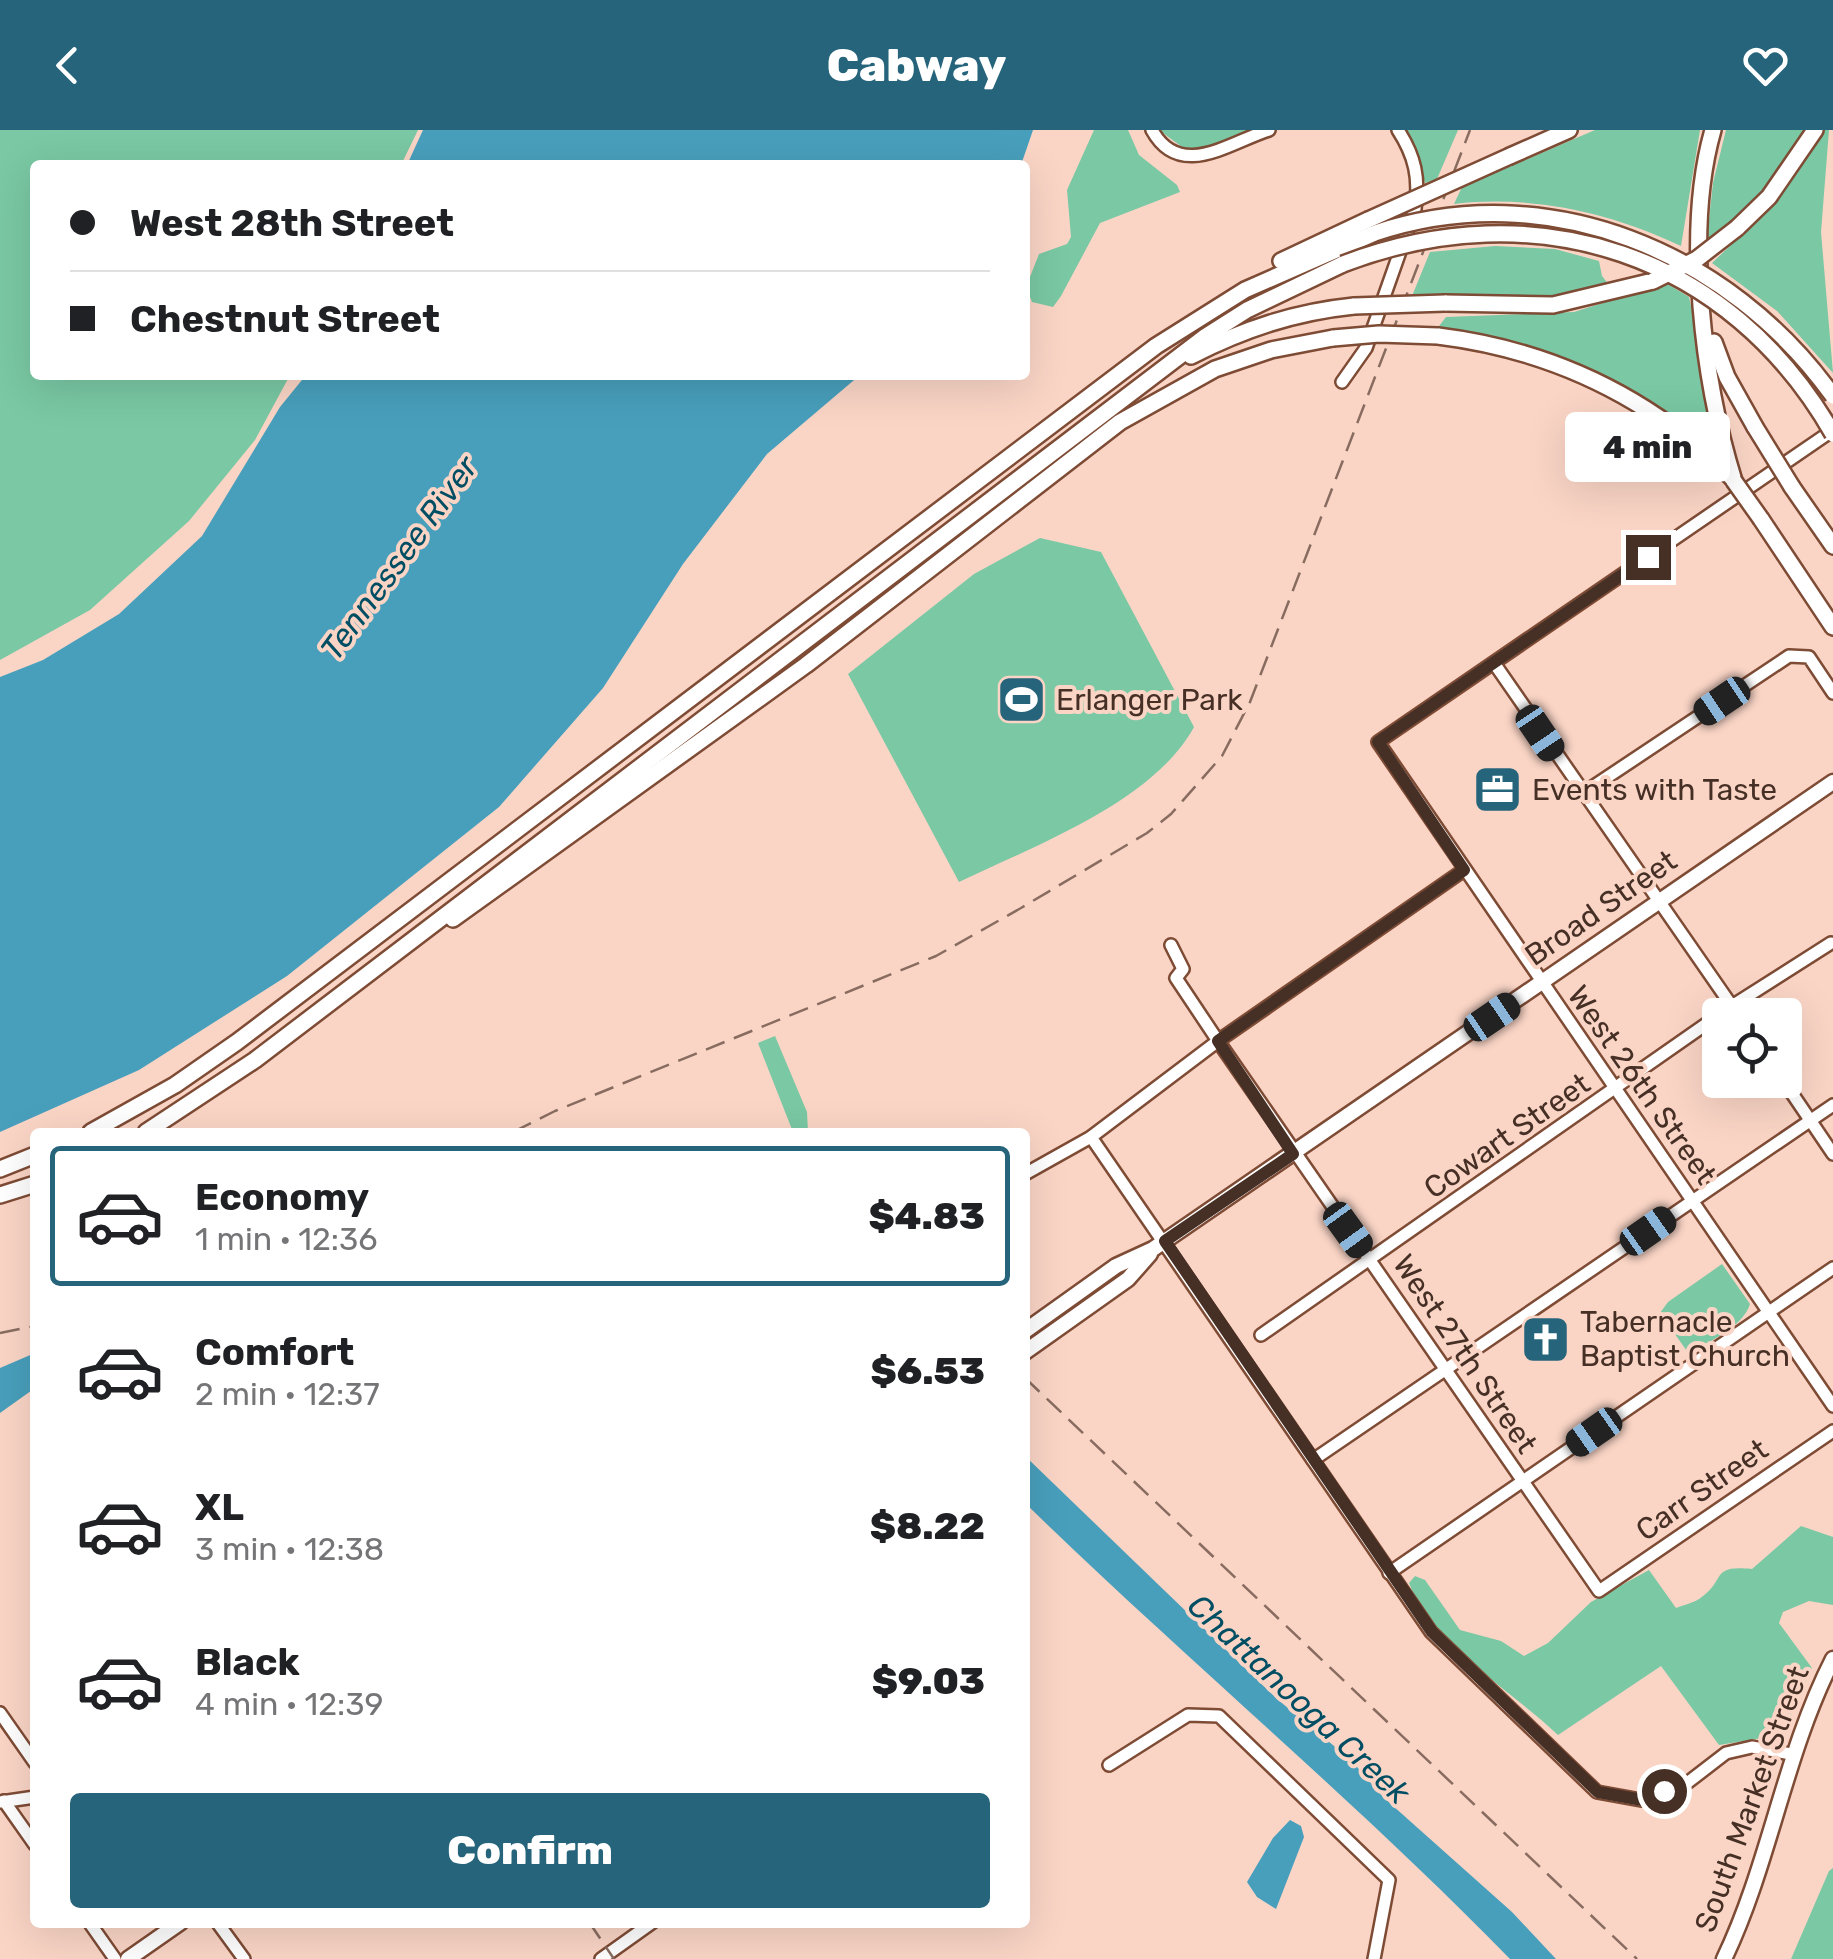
<!DOCTYPE html>
<meta charset="utf-8">
<style>
:root{--surface:#fff;--page:#f6f6f6;--text:#202124;--muted:#757577;--line:#e0e0e0;--accent:#25647a}
body{margin:0;font-family:Rubik,sans-serif;background:var(--page);color:var(--text);height:100vh;display:flex;flex-direction:column;font-size:38px;white-space:nowrap}
*{box-sizing:border-box;margin:0}
p{font-size:32px;color:var(--muted)}
.icon{flex:none;width:55px;height:55px;fill:none;stroke:currentColor;stroke-width:2;stroke-linecap:round;stroke-linejoin:round}
.map{position:relative;flex:1;overflow:hidden}
.side{position:absolute;left:30px;top:998px;width:1000px;height:800px;display:flex;flex-direction:column;background:var(--surface);border-radius:10px;box-shadow:0 10px 40px #0002}
.side>*{flex:none}
.top-card{position:absolute;left:30px;top:30px;width:1000px;height:220px;border-radius:10px;box-shadow:0 10px 40px #0002;display:grid;align-content:center;height:220px;padding:0 40px;background:var(--surface)}
.tools{position:absolute;left:1702px;top:868px;display:grid;gap:20px}
.tools a{display:grid;place-items:center;width:100px;height:100px;border-radius:10px;background:var(--surface);box-shadow:0 10px 40px #0002;font-size:50px}
.end{position:absolute;width:45px;height:45px;margin:-22px;border:12px solid #462f25;background:#fff;box-shadow:0 0 0 5px #fff}
.from{border-radius:50%}
.bubble{position:absolute;height:70px;border-radius:10px;background:var(--surface);box-shadow:0 10px 40px #0002;font-size:32px;font-weight:800;line-height:70px;text-align:center}
.car{position:absolute;width:30px;height:60px;margin:-30px -15px;border-radius:12px;box-shadow:0 0 8px 2px #0007;background:linear-gradient(#222 24%,#8ab4d8 0 40%,#222 0 76%,#8ab4d8 0 86%,#222 0)}
.top-card b{display:flex;align-items:center;gap:35px;height:95px;font-size:38px}
.top-card b+b{border-top:2px solid var(--line)}
.top-card i{width:25px;height:25px;background:var(--text)}
ul{padding:18px 0 0;list-style:none}
li{display:flex;align-items:center;gap:30px;height:140px;margin:0 20px 15px;padding:0 20px;border:5px solid transparent;border-radius:10px}
li div{flex:1}
li b{display:block;font-size:38px}
li em{font-style:normal;font-weight:800}
li.current{border-color:var(--accent)}
li>.icon{width:90px;height:90px;stroke-width:1.5}
.action{display:flex;gap:20px;margin-top:auto;padding:20px 40px}
.action a{flex:1;height:115px;border-radius:10px;background:var(--accent);color:#fff;font-size:40px;font-weight:800;line-height:115px;text-align:center}
header{display:flex;justify-content:space-between;align-items:center;height:130px;padding:0 40px;background:var(--accent);color:#fff;font-size:45px;font-weight:800}
.map>svg:first-child{display:block}
.green{fill:#7ac8a4}
.water{fill:#489fbc}
.lines{fill:none;stroke-linecap:round;stroke-linejoin:round}
.minor-casing{stroke:#7e4b35;stroke-width:16}
.major-casing{stroke:#7e4b35;stroke-width:19}
.highway-casing{stroke:#7e4b35;stroke-width:20}
.minor{stroke:#fff;stroke-width:11}
.major{stroke:#fff;stroke-width:14}
.highway{stroke:#fff;stroke-width:15}
.rail{stroke:#886c60;stroke-width:2.5;stroke-dasharray:20 10;stroke-linecap:butt}
.highway-bridge-casing{stroke:#7e4b35;stroke-width:20;stroke-linecap:butt}
.highway-bridge{stroke:#fff;stroke-width:15}
.route{stroke:#462f25;stroke-width:12}
.labels{text-anchor:middle;dominant-baseline:central;stroke-width:8;stroke-linejoin:round;paint-order:stroke}
.poi-label{font-size:30px;fill:#462f25;stroke:#fad5c6;text-anchor:start}
.street-label{font-size:30px;fill:#462f25;stroke:#fad5c6}
.water-label{font-size:32px;font-style:italic;fill:#004e63;stroke:#fad5c6}
</style>
<header><svg class="icon" aria-label="back" viewBox="0 0 24 24"><path d="M15 5l-7 7 7 7"/></svg>Cabway<svg class="icon" aria-label="heart" viewBox="0 0 24 24"><path d="M12 20l-8-8c-3-5 5-10 8-4 3-6 11-1 8 4z"/></svg></header>
<div class="map">
<svg width="1833" height="1829" viewBox="0 0 1833 1829">
<rect width="100%" height="100%" fill="#fad5c6"/>
<g class="green">
<path d="M0 0H418L401 35H35V245H290L255 310 189 391 90 480 0 530Z"/>
<path d="M1094 0H1128L1139 25 1177 55 1180 62 1100 93 1061 166 1053 177 1032 172 1026 157 1039 124 1067 114 1071 107 1067 60Z"/>
<path d="M1159 0H1249L1214 18 1186 20Z"/>
<path d="M1405 0H1458L1437 49 1425 53 1414 16Z"/>
<path d="M1595 0H1700L1681 116C1609 82 1533 65 1454 74L1462 57Z"/>
<path d="M1726 0H1804L1756 70 1706 117 1713 53Z"/>
<path d="M1824 0H1829L1821 102 1833 243 1777 181 1712 133 1772 76Z"/>
<path d="M1495 116 1555 119 1599 131 1602 146 1613 160 1570 168 1412 166 1430 122Z"/>
<path d="M1666 153 1689 167 1725 334C1630 252 1563 215 1436 200L1446 187 1574 182Z"/>
<path d="M1040 408 1101 422 1194 597C1153 672 1036 715 959 752L848 544 974 444Z"/>
<path d="M775 906 807 982 808 1002H793L758 913Z"/>
<path d="M1722 1134 1750 1174C1743 1197 1709 1211 1689 1224L1660 1183 1668 1172Z"/>
<path d="M1801 1396 1833 1407V1475L1809 1471 1783 1482 1779 1493 1812 1538 1787 1594 1775 1606 1719 1615 1661 1536 1558 1605C1513 1562 1431 1513 1409 1453L1415 1446 1425 1450 1460 1500 1501 1511 1524 1526 1548 1513 1591 1472 1649 1440 1676 1478C1683 1475 1693 1473 1699 1469 1728 1450 1708 1435 1752 1439Z"/>
<path d="M1833 1738V1829H1791L1829 1741Z"/>
</g>
<g class="water">
<path d="M423 0H1033L1021 35H407Z"/>
<path d="M306 245H860L767 324 683 434 603 558 499 677 287 846 139 940 0 1002V547L43 530 119 484 202 406 280 277Z"/>
<path d="M35 1223V1258L0 1283V1238Z"/>
<path d="M1025 1326 1277 1569 1351 1630 1383 1667 1512 1782 1556 1829H1510C1355 1670 1184 1528 1025 1373Z"/>
<path d="M1290 1690 1301 1696 1304 1707 1276 1779 1257 1767 1247 1752 1273 1708Z"/>
</g>
<g class="lines">
<defs>
<g id="minor">
<path d="M1152 0C1180 51 1230 12 1269 0"/>
<path d="M1342 252 1366 218 1415 79C1420 49 1415 26 1398 0"/>
<path d="M1833 300 1378 612 1833 1276"/>
<path d="M1494 533 1738 885"/>
<path d="M1582 664 1789 526 1809 527 1833 563"/>
<path d="M1171 815 1183 839 1176 848 1218 911 1599 1461 1833 1301"/>
<path d="M1783 950 1833 1024"/>
<path d="M1091 1007 1431 1502 1597 1662 1641 1670 1687 1653 1726 1623 1752 1617 1791 1624"/>
<path d="M1025 1044 1091 1007 1218 911 1464 740"/>
<path d="M1261 1205 1732 876 1831 813"/>
<path d="M1313 1330 1833 975"/>
<path d="M1389 1443 1833 1138"/>
<path d="M0 1583 35 1633"/>
<path d="M1109 1635 1188 1585 1219 1586 1389 1750 1374 1829"/>
<path d="M4 1671 35 1715"/>
<path d="M0 1672 35 1667"/>
<path d="M89 1792 115 1829"/>
<path d="M217 1792 244 1829"/>
<path d="M601 1829 653 1792"/>
</g>
<g id="major">
<path d="M1025 1201 1116 1136 1153 1119 1833 652"/>
<path d="M1025 1222 1128 1149 1150 1124"/>
<path d="M128 1829 181 1792"/>
<path d="M1724 1829C1770 1733 1784 1625 1833 1529"/>
</g>
<g id="highway">
<path d="M1713 0C1684 101 1703 251 1734 351"/>
<path d="M1510 26 1569 0"/>
<path d="M1737 98 1769 67 1815 0"/>
<path d="M1281 131 1368 90"/>
<path d="M1445 173 1553 175 1653 151"/>
<path d="M1438 206C1551 220 1650 267 1732 348"/>
<path d="M1714 212 1727 247 1755 297"/>
<path d="M1191 226C1244 199 1295 182 1354 176"/>
<path d="M1792 357 1833 416"/>
<path d="M1761 389 1833 497"/>
<path d="M453 789 806 535 1120 292 1215 239 1271 220 1333 208"/>
<path d="M91 1002 175 955 237 912 1156 216 1245 160 1375 103"/>
<path d="M146 1002 255 930 1206 206 1247 180 1343 134"/>
<path d="M0 1039 35 1025"/>
<path d="M0 1065 35 1054"/>
</g>
</defs>
<use href="#minor" class="minor-casing"/>
<use href="#major" class="major-casing"/>
<use href="#highway" class="highway-casing"/>
<use href="#minor" class="minor"/>
<use href="#major" class="major"/>
<use href="#highway" class="highway"/>
<g class="rail">
<path d="M513 1002 555 981 936 826 1021 778 1147 703 1171 684 1222 626 1250 572 1470 0"/>
<path d="M0 1203 35 1196"/>
<path d="M1025 1248 1637 1829"/>
<path d="M589 1792 614 1829"/>
</g>
<defs>
<g id="highway-bridge">
<path d="M1368 90 1510 26"/>
<path d="M1375 103C1548 45 1730 122 1833 266"/>
<path d="M1343 134C1536 60 1730 124 1833 304"/>
<path d="M1653 151 1697 129 1737 98"/>
<path d="M1354 176 1445 173"/>
<path d="M1333 208 1379 204 1438 206"/>
<path d="M1755 297 1792 357"/>
<path d="M1734 351 1761 389"/>
</g>
</defs>
<use href="#highway-bridge" class="highway-bridge-casing"/>
<use href="#highway-bridge" class="highway-bridge"/>
</g>
<g class="lines">
<path class="route" d="M1648 427 1378 612 1464 740 1218 911 1293 1024 1165 1111 1432 1502 1598 1662 1642 1670 1664 1661"/>
</g>
<defs>
<symbol id="stadium-square" viewBox="-11 -11 22 22"><rect x="-9" y="-9" width="18" height="18" rx="4" fill="#25647a" stroke="#fad5c6"/><path d="M0-5a6.5 5 0 1 0 0 10a6.5 5 0 1 0 0-10ZM-3.5-1.8h7v3.6h-7Z" fill="#fff"/></symbol>
<symbol id="office-square" viewBox="-11 -11 22 22"><rect x="-9" y="-9" width="18" height="18" rx="4" fill="#25647a" stroke="#fad5c6"/><path d="M-6-3h4V-5.5h4V-3h4V5H-6ZM-1-4.5V-3h2v-1.5ZM-6 0V1H6V0Z" fill="#fff"/></symbol>
<symbol id="church-square" viewBox="-11 -11 22 22"><rect x="-9" y="-9" width="18" height="18" rx="4" fill="#25647a" stroke="#fad5c6"/><path d="M-1.2-6h2.4v3.5h3.3v2.4h-3.3V6h-2.4V-.1h-3.3v-2.4h3.3Z" fill="#fff"/></symbol>
</defs>
<g fill-rule="evenodd">
<use href="#stadium-square" x="994" y="542" width="55" height="55"/>
<use href="#office-square" x="1470" y="632" width="55" height="55"/>
<use href="#church-square" x="1518" y="1182" width="55" height="55"/>
</g>
<g class="labels">
<g class="poi-label">
<text x="1056" y="570">Erlanger Park</text>
<text x="1532" y="660">Events with Taste</text>
<text x="1580" y="1192">Tabernacle<tspan x="1580" dy="34">Baptist Church</tspan></text>
</g>
<g class="street-label">
<text transform="translate(1601 778) rotate(-35)">Broad Street</text>
<text transform="translate(1642 955) rotate(55)">West 26th Street</text>
<text transform="translate(1507 1006) rotate(-35)">Cowart Street</text>
<text transform="translate(1465 1224) rotate(56)">West 27th Street</text>
<text transform="translate(1702 1360) rotate(-35)">Carr Street</text>
<text transform="translate(1752 1669) rotate(-70)">South Market Street</text>
</g>
<g class="water-label">
<text transform="translate(399 428) rotate(-54)">Tennessee River</text>
<text transform="translate(1299 1569) rotate(43)">Chattanooga Creek</text>
</g>
</g>
</svg>
<div class="tools">
<a><svg class="icon" aria-label="locate" viewBox="0 0 24 24"><circle cx="12" cy="12" r="6"/><path d="M12 2v4M12 18v4M2 12h4M18 12h4"/></svg></a>
</div>
<i class="end from" style="left:1664px;top:1661px"></i>
<i class="end" style="left:1648px;top:427px"></i>
<div class="bubble" style="left:1565px;top:282px;width:165px">4 min</div>
<i class="car" style="left:1722px;top:571px;rotate:236deg"></i>
<i class="car" style="left:1540px;top:603px;rotate:146deg"></i>
<i class="car" style="left:1492px;top:887px;rotate:56deg"></i>
<i class="car" style="left:1348px;top:1100px;rotate:144deg"></i>
<i class="car" style="left:1648px;top:1101px;rotate:55deg"></i>
<i class="car" style="left:1594px;top:1302px;rotate:235deg"></i>
<div class="top-card">
<b><i class="from"></i>West 28th Street</b>
<b><i></i>Chestnut Street</b>
</div>
<section class="side">
<ul>
<li class="current"><svg class="icon" aria-label="car" viewBox="0 0 24 24"><path d="M5 17H2v-5l4-1 3-4h7l3 4 3 1v5h-3M9 17h6M6 11h13"/><circle cx="7" cy="17" r="2"/><circle cx="17" cy="17" r="2"/></svg><div><b>Economy</b><p>1 min · 12:36</p></div><em>$4.83</em></li>
<li><svg class="icon" aria-label="car" viewBox="0 0 24 24"><path d="M5 17H2v-5l4-1 3-4h7l3 4 3 1v5h-3M9 17h6M6 11h13"/><circle cx="7" cy="17" r="2"/><circle cx="17" cy="17" r="2"/></svg><div><b>Comfort</b><p>2 min · 12:37</p></div><em>$6.53</em></li>
<li><svg class="icon" aria-label="car" viewBox="0 0 24 24"><path d="M5 17H2v-5l4-1 3-4h7l3 4 3 1v5h-3M9 17h6M6 11h13"/><circle cx="7" cy="17" r="2"/><circle cx="17" cy="17" r="2"/></svg><div><b>XL</b><p>3 min · 12:38</p></div><em>$8.22</em></li>
<li><svg class="icon" aria-label="car" viewBox="0 0 24 24"><path d="M5 17H2v-5l4-1 3-4h7l3 4 3 1v5h-3M9 17h6M6 11h13"/><circle cx="7" cy="17" r="2"/><circle cx="17" cy="17" r="2"/></svg><div><b>Black</b><p>4 min · 12:39</p></div><em>$9.03</em></li>
</ul>
<div class="action"><a>Confirm</a></div>
</section>
</div>
